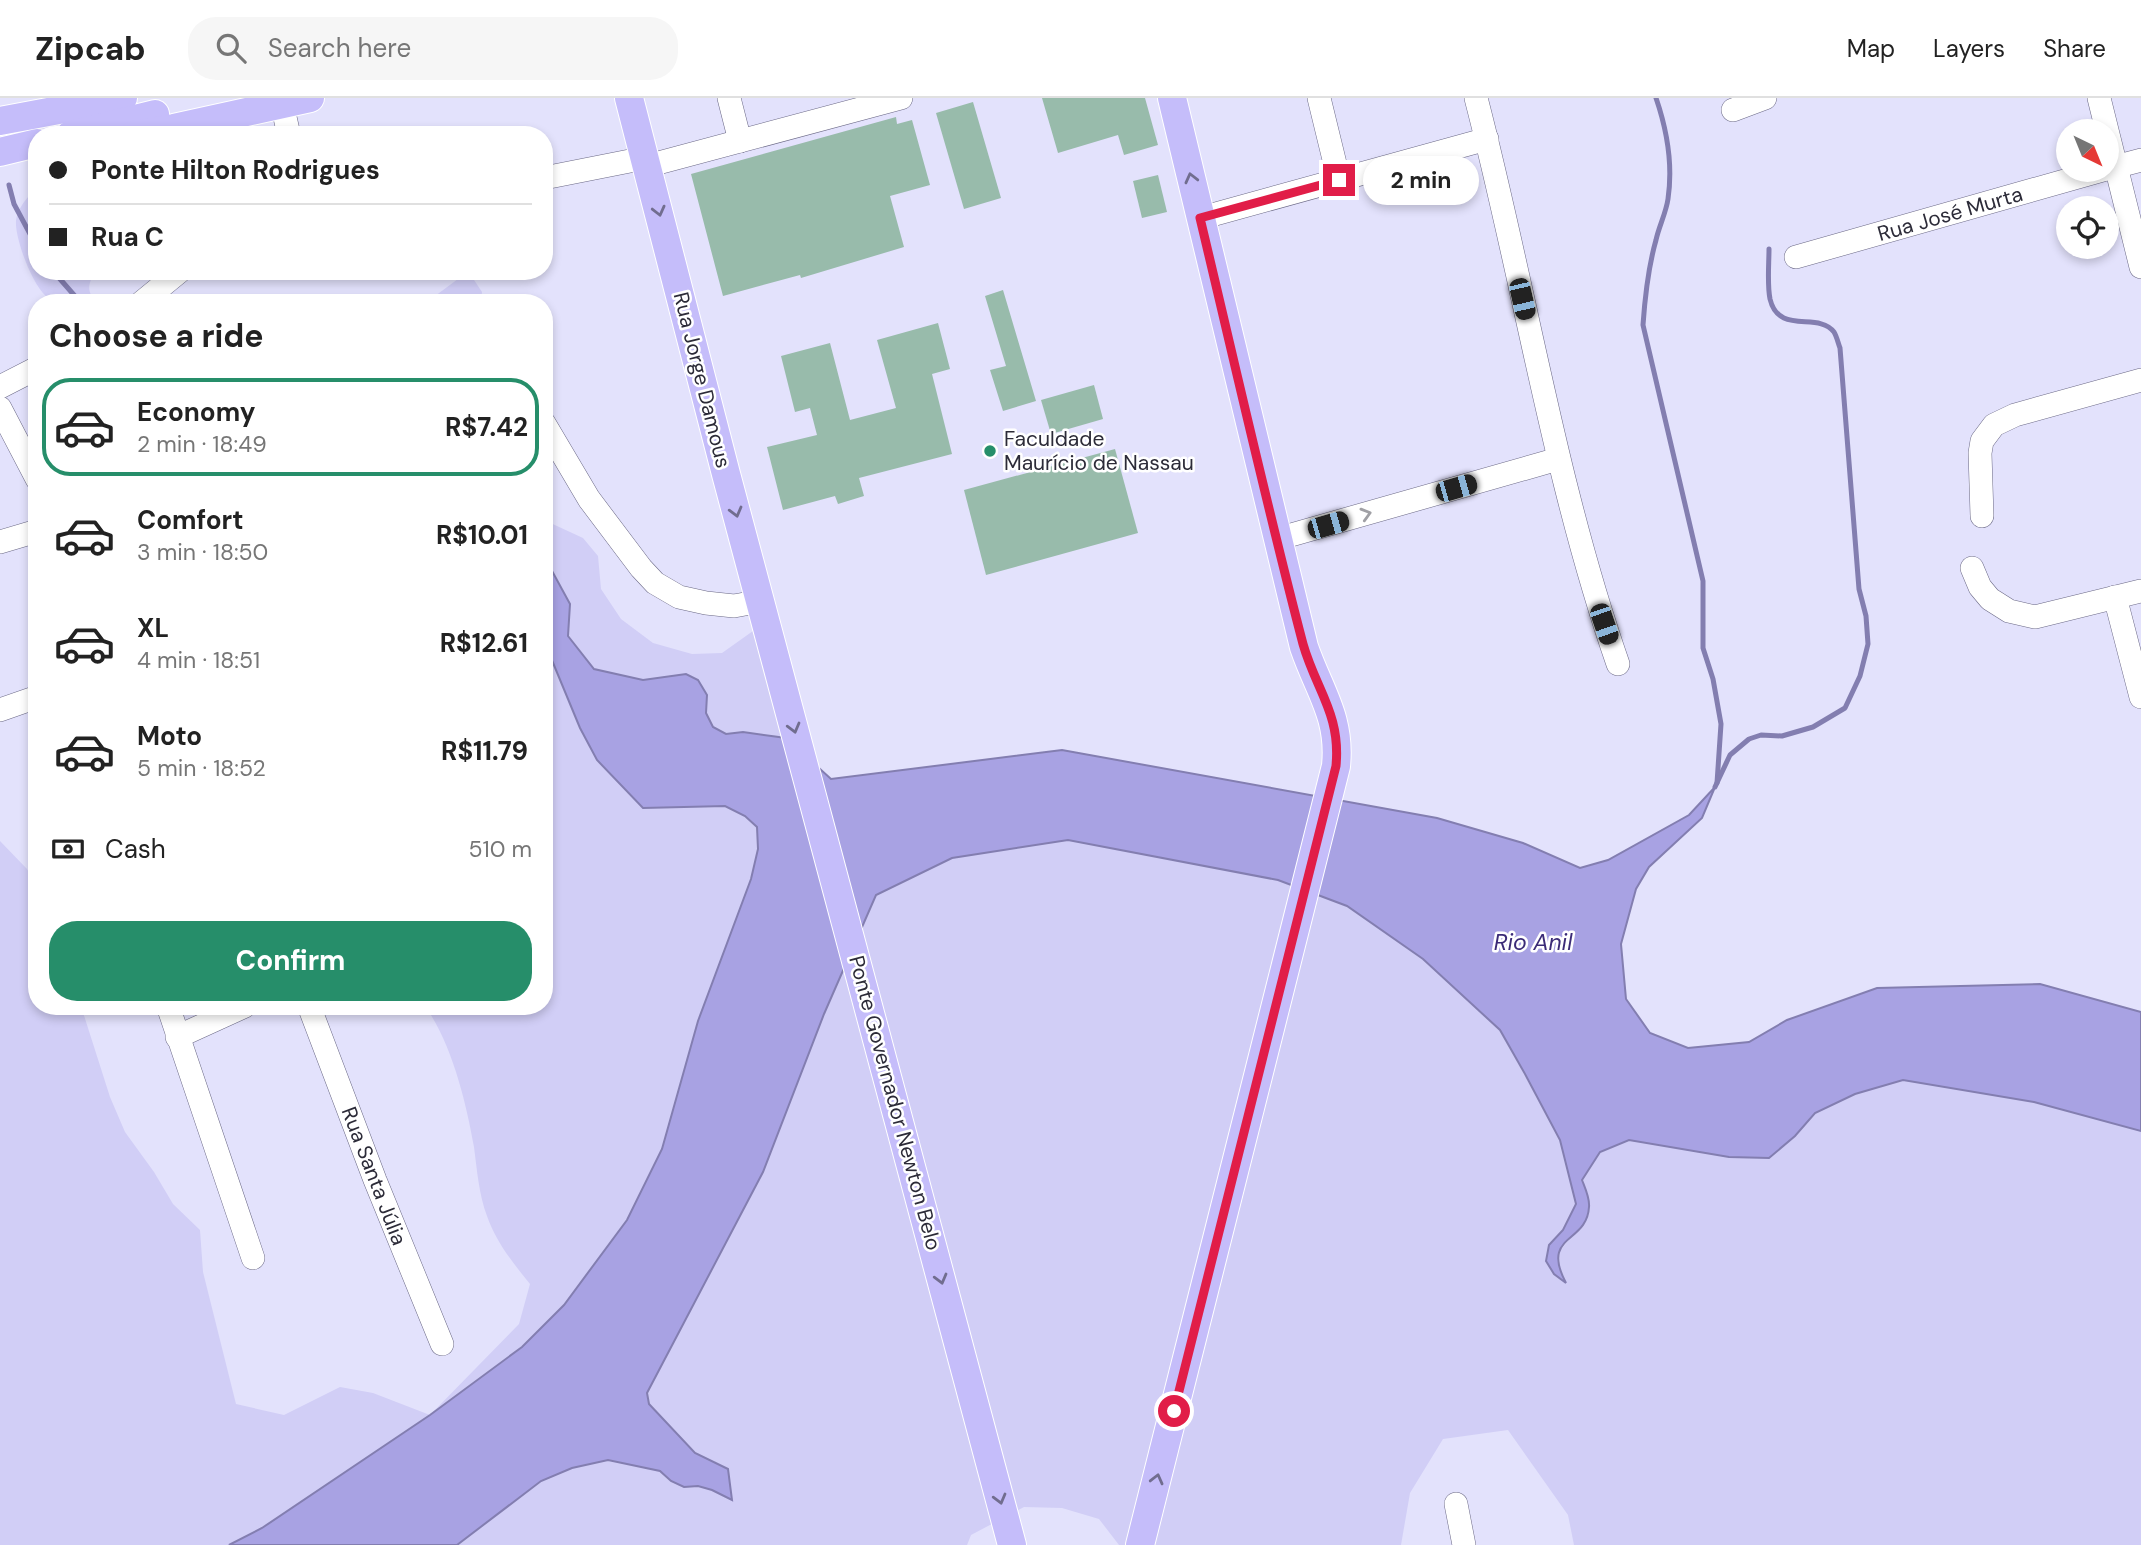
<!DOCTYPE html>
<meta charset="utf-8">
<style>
:root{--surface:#fff;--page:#f6f6f6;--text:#222;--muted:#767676;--line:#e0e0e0;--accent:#268e6a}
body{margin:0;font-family:"DM Sans",sans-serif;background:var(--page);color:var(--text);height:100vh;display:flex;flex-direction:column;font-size:26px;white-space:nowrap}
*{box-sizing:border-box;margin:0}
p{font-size:23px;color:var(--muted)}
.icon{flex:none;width:38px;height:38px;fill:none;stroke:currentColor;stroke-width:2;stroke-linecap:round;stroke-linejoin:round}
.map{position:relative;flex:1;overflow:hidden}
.drawer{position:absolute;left:28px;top:196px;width:525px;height:721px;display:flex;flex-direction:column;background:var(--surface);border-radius:28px;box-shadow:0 4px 10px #0003}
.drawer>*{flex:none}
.hud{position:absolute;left:28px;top:28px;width:525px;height:154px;border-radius:28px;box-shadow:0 4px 10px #0003;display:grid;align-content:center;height:154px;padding:0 21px;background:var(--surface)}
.needle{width:46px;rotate:137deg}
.fabs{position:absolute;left:2056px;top:21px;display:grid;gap:14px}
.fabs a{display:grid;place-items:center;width:63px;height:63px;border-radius:50%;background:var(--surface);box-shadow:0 4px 10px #0003;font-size:35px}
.end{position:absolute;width:32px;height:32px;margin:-16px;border:9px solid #e11d48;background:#fff;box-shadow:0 0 0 4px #fff}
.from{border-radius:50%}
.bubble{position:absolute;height:49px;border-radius:24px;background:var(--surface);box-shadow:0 4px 10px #0003;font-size:23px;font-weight:700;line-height:49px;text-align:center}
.car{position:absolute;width:21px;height:42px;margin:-21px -10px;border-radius:9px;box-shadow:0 0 5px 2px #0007;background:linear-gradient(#222 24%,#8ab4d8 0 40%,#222 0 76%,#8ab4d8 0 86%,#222 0)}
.hud b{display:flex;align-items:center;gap:24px;height:66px;font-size:26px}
.hud b+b{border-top:2px solid var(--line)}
.hud i{width:18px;height:18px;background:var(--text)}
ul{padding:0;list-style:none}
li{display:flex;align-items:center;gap:21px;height:98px;margin:0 14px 10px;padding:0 7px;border:4px solid transparent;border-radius:28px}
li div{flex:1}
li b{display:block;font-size:26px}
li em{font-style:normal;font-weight:700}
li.active{border-color:var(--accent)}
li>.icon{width:63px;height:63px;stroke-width:1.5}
h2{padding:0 21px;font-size:32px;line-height:84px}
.pay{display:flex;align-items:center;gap:18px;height:77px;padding:0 21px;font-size:26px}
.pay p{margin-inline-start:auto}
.cta{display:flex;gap:14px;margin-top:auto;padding:14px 21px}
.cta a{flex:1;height:80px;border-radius:28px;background:var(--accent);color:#fff;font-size:28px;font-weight:700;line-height:80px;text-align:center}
header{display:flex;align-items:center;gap:42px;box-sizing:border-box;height:98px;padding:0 35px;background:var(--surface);border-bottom:2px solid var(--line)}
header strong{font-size:33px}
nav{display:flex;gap:38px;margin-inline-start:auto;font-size:24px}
.search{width:490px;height:63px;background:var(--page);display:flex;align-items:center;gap:18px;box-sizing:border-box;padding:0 24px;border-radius:28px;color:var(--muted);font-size:26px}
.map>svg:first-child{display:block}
.green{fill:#d1cef6}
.water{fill:#a8a2e3;stroke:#837eb0;stroke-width:2}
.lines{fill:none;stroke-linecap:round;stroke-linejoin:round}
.stream{stroke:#837eb0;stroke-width:5}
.building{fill:#98bbab}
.minor-casing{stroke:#6b6986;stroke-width:24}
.major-casing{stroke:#fff;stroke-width:30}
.minor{stroke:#fff;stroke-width:23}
.major{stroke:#c5bdfa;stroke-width:28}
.oneway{stroke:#716d8f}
.oneway2{stroke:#a0a0a5}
.route{stroke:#e11d48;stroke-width:9}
.poi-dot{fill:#268e6a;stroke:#fff;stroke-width:2.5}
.labels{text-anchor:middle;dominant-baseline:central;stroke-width:5;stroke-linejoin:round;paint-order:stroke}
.street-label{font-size:21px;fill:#2c2b38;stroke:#fff}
.poi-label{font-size:21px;fill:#2c2b38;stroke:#fff;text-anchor:start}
.water-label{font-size:23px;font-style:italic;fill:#3b2b77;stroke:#fff}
</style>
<header>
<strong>Zipcab</strong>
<div class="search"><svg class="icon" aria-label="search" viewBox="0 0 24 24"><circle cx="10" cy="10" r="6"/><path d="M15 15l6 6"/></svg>Search here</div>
<nav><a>Map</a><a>Layers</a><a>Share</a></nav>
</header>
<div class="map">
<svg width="2141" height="1447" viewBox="0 0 2141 1447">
<rect width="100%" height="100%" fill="#e3e2fc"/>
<g class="green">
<path d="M37 90V173H95C88 187 86 193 97 205 84 205 66 208 53 203 35 196 17 146 16 127 15 113 27 99 37 90Z"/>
<path d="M458 181 474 182 482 194 481 205H433L435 198Z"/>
<path d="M544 422 583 440 598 458 601 491 621 521 653 545 692 556 722 555 760 528 786 640 743 634 726 636 713 629 706 615 707 596 686 576 643 582 594 571 568 537 570 506 552 471 544 468Z"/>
<path d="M544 501 552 530 551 560 580 630 597 662 643 710 725 708 745 718 757 729 758 751 751 781 698 923 662 1051 627 1122 564 1207 522 1249 430 1317 262 1430 229 1447H0V743L27 771 37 789V908H81L110 999 125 1034 154 1074 173 1106 200 1132 203 1174 236 1306 284 1317 340 1289 373 1295 430 1317 519 1226 530 1186C513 1165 496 1144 487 1118 479 1097 477 1072 474 1049 466 1004 452 946 425 908H544Z"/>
<path d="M1067 742 1278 782 1347 808 1423 861 1500 932 1560 1042 1576 1106 1563 1132 1549 1147 1546 1163 1565 1183 1557 1167 1558 1156 1588 1116 1582 1082 1600 1054 1629 1042 1729 1059 1795 1038 1815 1015 1855 996 1903 982 2034 1004 2141 1033V1447H1574L1568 1417 1508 1332 1443 1341 1410 1395 1401 1447H1119L1099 1421 1062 1410 1024 1409 971 1437 967 1447H457L541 1383 572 1370 608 1362 660 1373 671 1383 684 1389 698 1388 712 1392 731 1401 728 1371 695 1355 649 1306 647 1295 763 1074 824 916 876 797 951 760Z"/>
</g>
<path class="water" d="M544 468 551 471 570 506 568 538 594 571 643 582 686 576 698 582 707 597 706 615 713 629 726 636 743 634 786 640 831 681 1062 652 1437 720 1523 745 1580 770 1608 762 1689 717 1715 689 1702 720 1649 769 1636 791 1621 846 1626 901 1650 935 1688 950 1749 944 1787 922 1877 890 2040 886 2141 914V1033L2034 1004 1903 982 1855 996 1815 1015 1795 1038 1769 1060 1729 1059 1629 1042 1600 1054 1582 1082C1585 1090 1590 1100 1589 1109 1587 1146 1540 1136 1566 1185L1554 1176 1546 1163 1549 1147 1563 1132 1576 1106 1560 1042 1525 976 1500 932 1423 861 1347 808 1278 782 1068 742 952 760 876 797 824 916 763 1074 647 1295 649 1306 695 1355 728 1371 732 1402 712 1392 698 1388 684 1389 671 1383 660 1373 608 1362 572 1370 541 1383 457 1447H229L262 1430 430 1317 522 1249 564 1207 627 1122 662 1051 698 923 751 781 758 751 757 729 745 718 725 708 643 710 597 662 580 630 551 560 552 530 544 501Z"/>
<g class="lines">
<g class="stream">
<path d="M1656 0C1667 32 1673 67 1668 101 1666 115 1659 128 1656 142 1648 170 1645 198 1643 227L1703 483V550L1713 581 1721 626 1717 685"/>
<path d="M9 87 14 106 37 149"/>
<path d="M53 173 81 205"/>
<path d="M1715 689 1730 657 1749 641 1761 637 1782 638 1813 629 1845 610 1860 578 1868 546 1866 518 1859 491 1840 250C1838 245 1837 239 1834 234 1818 213 1779 238 1770 201 1767 186 1769 166 1769 151"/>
</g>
</g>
<g class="building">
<path d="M1042 0H1145L1158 47 1124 57 1118 37 1058 55Z"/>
<path d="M973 4 1001 100 964 111 936 15Z"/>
<path d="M896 19 897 26 912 22 930 87 890 98 904 149 801 180 800 177 723 198 691 76Z"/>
<path d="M1158 77 1167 114 1142 120 1133 83Z"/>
<path d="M1003 192 1036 303 1003 313 990 272 1006 268 985 198Z"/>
<path d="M938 225 950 271 932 276 952 356 859 380 864 398 838 406 835 398 783 412 767 349 817 337 810 310 795 314 781 258 830 245 850 322 896 310 877 242Z"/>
<path d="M1094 287 1103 321 1051 336 1041 302Z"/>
<path d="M1115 351 1138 435 986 477 964 392Z"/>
</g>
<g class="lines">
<defs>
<g id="minor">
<path d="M729 0 740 43"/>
<path d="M1319 0 1339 82"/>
<path d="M1476 0C1525 188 1554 382 1618 566"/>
<path d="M2099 0 2141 169"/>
<path d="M282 6 289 37"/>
<path d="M1733 12 1765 0"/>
<path d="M647 68 901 0"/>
<path d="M2107 71 2141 62"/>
<path d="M544 80 645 60"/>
<path d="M1201 120 1487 41"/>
<path d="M1796 159 2103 72"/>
<path d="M141 205 180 173"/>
<path d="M0 289 37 270"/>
<path d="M0 310 37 381"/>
<path d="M544 325 589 401 641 470 655 485 679 499 706 505 734 508 761 503"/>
<path d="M1982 418 1980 355 1982 343 1994 327 2015 317 2141 282"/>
<path d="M1277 441 1558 361"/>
<path d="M0 444 37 433"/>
<path d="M1972 470 1980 489 1990 501 2009 513 2035 519 2141 493"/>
<path d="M2115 499 2141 599"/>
<path d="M0 612 37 599"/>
<path d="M168 908 253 1160"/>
<path d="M309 908 375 1082 442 1246"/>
<path d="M177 939 245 908"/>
<path d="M1456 1406 1464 1447"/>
</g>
<g id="major">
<path d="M629 0 726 376 1012 1447"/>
<path d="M0 23 123 0"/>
<path d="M70 37 155 16"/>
<path d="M133 37 174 30 310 0"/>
<path d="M0 54 37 45"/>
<path d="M1140 1447 1336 668C1341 619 1319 593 1304 549L1172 0"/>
</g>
</defs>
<use href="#minor" class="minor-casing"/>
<use href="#major" class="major-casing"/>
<use href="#minor" class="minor"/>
<use href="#major" class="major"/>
</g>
<defs><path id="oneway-chevron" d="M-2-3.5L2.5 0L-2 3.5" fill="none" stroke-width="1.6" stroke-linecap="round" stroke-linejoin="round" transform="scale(1.75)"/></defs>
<g class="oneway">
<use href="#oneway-chevron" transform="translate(1191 80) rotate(-104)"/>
<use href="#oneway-chevron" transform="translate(659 113) rotate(76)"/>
<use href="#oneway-chevron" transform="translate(736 414) rotate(75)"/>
<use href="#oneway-chevron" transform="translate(794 630) rotate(75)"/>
<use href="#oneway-chevron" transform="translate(941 1181) rotate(75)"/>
<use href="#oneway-chevron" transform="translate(1157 1381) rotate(-76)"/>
<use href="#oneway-chevron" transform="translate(1000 1401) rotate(75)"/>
</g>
<use class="oneway2" href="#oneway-chevron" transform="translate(1366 416) rotate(-16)"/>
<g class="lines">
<path class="route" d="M1174 1313 1336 668C1341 616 1316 592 1303 546 1266 405 1234 262 1200 120L1339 82"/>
</g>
<circle class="poi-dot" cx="990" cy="353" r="7"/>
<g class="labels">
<g class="street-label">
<text transform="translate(1950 116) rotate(-16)">Rua José Murta</text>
<text transform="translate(702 282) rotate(76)">Rua Jorge Damous</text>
<text transform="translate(895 1005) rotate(75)">Ponte Governador Newton Belo</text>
<text transform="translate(374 1078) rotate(69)">Rua Santa Júlia</text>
</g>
<g class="poi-label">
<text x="1004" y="341">Faculdade<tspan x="1004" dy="24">Maurício de Nassau</tspan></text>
</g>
<g class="water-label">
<text x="1533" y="844">Rio Anil</text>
</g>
</g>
</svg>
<div class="fabs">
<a><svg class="needle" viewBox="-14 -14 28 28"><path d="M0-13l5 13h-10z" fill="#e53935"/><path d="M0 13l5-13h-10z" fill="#767676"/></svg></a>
<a><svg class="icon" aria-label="locate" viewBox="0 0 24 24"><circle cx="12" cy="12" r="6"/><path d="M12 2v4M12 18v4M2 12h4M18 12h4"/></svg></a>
</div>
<i class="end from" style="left:1174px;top:1313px"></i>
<i class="end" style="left:1339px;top:82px"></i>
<div class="bubble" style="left:1363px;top:58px;width:116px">2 min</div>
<i class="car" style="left:1522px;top:201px;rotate:167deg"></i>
<i class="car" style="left:1456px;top:390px;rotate:74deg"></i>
<i class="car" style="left:1328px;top:427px;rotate:74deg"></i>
<i class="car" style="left:1604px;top:526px;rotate:161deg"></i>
<div class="hud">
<b><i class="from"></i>Ponte Hilton Rodrigues</b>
<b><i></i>Rua C</b>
</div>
<section class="drawer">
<h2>Choose a ride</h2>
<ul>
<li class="active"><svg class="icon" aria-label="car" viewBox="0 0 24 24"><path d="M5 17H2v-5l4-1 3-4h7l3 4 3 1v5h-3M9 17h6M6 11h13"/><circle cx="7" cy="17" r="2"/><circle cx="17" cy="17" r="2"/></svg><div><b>Economy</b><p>2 min · 18:49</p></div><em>R$7.42</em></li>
<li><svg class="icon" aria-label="car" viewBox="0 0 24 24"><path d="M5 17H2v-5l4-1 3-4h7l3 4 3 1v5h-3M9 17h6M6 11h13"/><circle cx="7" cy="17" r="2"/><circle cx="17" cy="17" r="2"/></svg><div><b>Comfort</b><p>3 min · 18:50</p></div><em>R$10.01</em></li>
<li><svg class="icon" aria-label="car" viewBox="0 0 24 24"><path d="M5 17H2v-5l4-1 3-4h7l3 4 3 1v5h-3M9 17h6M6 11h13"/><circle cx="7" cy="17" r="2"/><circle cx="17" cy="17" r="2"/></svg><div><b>XL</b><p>4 min · 18:51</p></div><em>R$12.61</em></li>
<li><svg class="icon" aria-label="car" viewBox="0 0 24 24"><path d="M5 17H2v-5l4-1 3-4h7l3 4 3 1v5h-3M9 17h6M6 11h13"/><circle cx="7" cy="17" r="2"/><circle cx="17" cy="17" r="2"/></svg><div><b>Moto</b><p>5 min · 18:52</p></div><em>R$11.79</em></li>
</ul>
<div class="pay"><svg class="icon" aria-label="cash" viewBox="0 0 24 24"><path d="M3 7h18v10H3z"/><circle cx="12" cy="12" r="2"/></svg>Cash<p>510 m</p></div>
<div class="cta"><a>Confirm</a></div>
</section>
</div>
